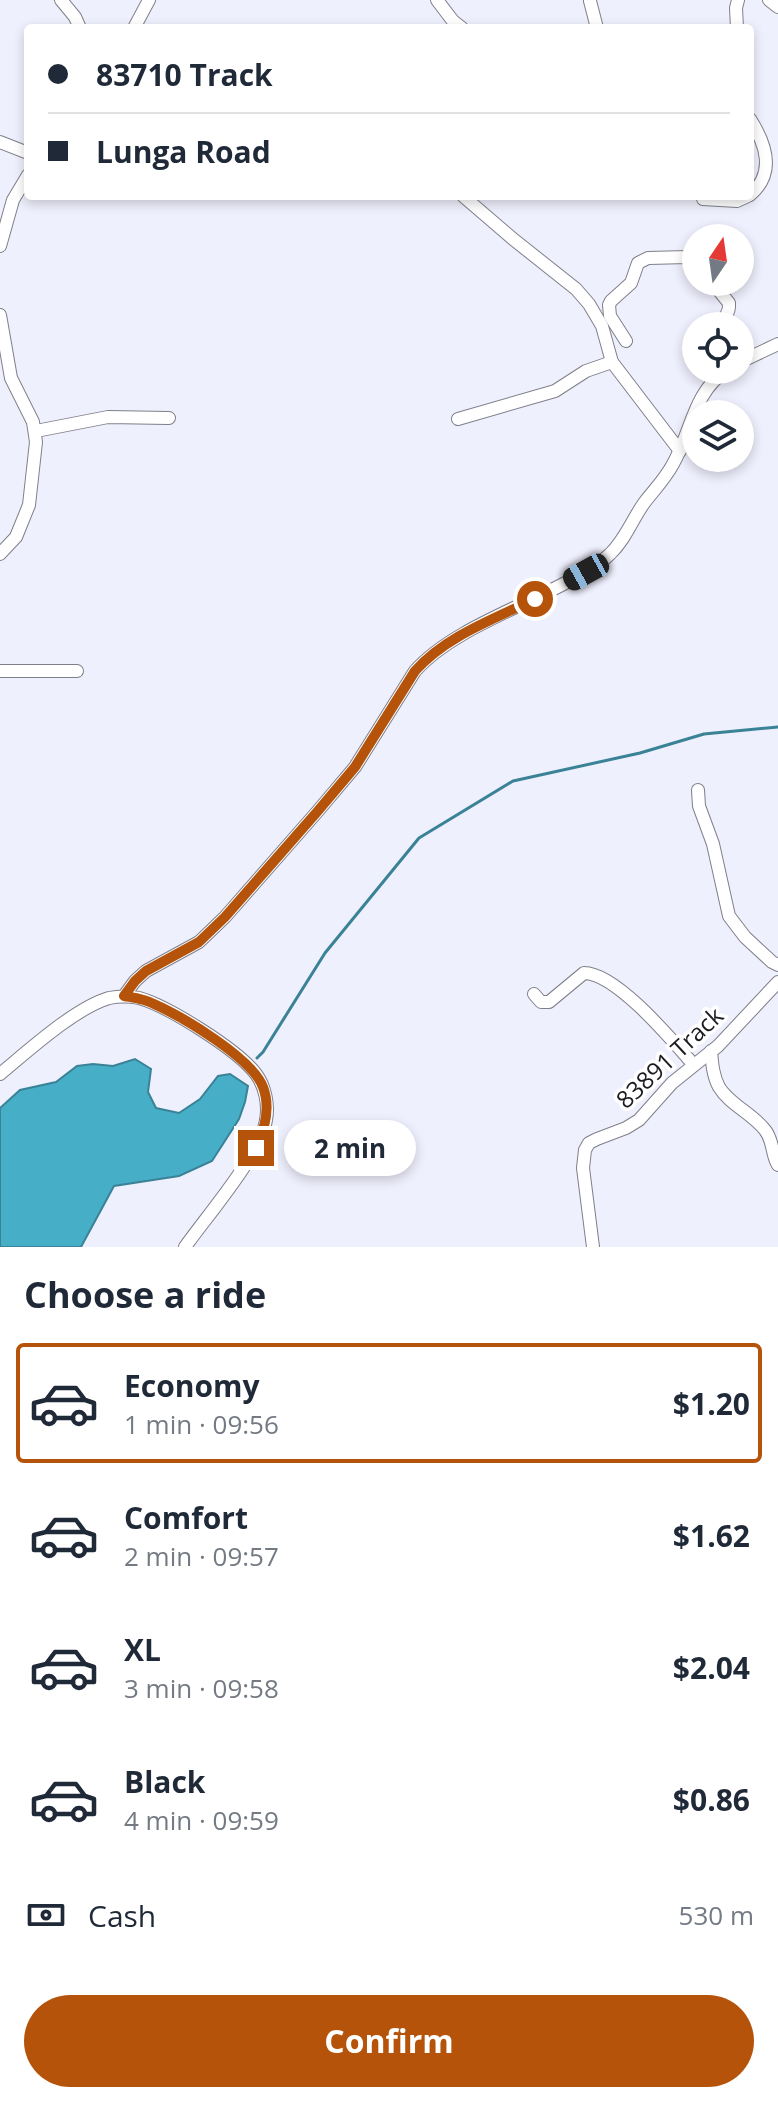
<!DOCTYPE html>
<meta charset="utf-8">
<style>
:root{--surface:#fff;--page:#f6f6f7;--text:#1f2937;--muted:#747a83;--line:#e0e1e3;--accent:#b45309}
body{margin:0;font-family:"Open Sans",sans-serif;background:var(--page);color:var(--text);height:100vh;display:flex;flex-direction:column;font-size:30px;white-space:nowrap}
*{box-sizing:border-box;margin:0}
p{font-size:26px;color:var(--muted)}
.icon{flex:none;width:44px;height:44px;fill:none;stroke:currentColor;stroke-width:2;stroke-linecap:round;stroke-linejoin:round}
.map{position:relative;height:1247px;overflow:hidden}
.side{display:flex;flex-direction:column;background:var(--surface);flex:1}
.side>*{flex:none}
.guide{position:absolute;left:24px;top:24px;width:730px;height:176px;border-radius:8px;box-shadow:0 4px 12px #0003;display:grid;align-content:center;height:176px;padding:0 24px;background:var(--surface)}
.needle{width:52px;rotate:13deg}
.fabs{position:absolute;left:682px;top:224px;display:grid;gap:16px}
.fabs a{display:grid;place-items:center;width:72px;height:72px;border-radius:50%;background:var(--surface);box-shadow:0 4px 12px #0003;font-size:40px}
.end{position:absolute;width:36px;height:36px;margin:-18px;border:10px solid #b45309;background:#fff;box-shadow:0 0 0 4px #fff}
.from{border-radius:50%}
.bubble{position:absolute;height:56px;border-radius:28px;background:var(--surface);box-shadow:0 4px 12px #0003;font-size:26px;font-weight:700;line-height:56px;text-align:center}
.car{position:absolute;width:24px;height:48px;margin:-24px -12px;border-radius:10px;box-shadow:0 0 6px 2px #0007;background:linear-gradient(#222 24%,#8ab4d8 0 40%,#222 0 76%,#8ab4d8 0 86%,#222 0)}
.guide b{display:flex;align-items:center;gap:28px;height:76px;font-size:30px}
.guide b+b{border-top:2px solid var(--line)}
.guide i{width:20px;height:20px;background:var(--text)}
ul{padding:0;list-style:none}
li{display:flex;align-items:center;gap:24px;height:120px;margin:0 16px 12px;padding:0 8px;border:4px solid transparent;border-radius:8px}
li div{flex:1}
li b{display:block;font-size:30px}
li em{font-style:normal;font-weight:700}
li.selected{border-color:var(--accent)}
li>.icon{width:72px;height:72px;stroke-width:1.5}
h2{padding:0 24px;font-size:36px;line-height:96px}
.pay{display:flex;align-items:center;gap:20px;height:88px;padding:0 24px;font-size:30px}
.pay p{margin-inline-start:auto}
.action{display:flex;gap:16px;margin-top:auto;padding:16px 24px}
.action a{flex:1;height:92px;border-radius:48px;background:var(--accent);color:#fff;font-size:32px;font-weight:700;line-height:92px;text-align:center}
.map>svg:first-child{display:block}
.water{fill:#47aec8;stroke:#3a8296;stroke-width:2}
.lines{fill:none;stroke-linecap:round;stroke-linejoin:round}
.stream{stroke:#3a8296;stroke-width:3}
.minor-casing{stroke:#7f7f8a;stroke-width:14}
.minor{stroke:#fff;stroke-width:12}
.route{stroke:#b45309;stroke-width:10}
.labels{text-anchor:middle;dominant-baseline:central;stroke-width:7;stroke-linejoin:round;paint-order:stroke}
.street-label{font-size:24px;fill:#1b1b20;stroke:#fff}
</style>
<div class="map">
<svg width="778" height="1247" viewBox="0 0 778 1247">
<rect width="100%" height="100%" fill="#eff0fd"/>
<path class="water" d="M135 1059 151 1069 148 1092 156 1108 179 1113 200 1099 218 1076 230 1074 248 1086 245 1102 239 1119 212 1161 179 1176 114 1186 81 1247H0V1108L20 1090 56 1082 77 1066 93 1064 113 1066Z"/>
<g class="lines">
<path class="stream" d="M257 1058 263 1052 325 953 419 838 513 781 640 753 704 734 778 727"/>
<defs>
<g id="minor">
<path d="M61 0 75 17 80 28"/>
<path d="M437 0 453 21 462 28"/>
<path d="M769 0 778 7"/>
<path d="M590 1 597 28"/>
<path d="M134 28 149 0"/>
<path d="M737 28 736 8 738 0"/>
<path d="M750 119C766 144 776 173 750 195"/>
<path d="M0 142 28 153"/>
<path d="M463 196 513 239 576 289 589 304 602 326 612 362 680 451"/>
<path d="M703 199 737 201 748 196"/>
<path d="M0 246 13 200 28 175"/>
<path d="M712 282 729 303C730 313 724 319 717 326"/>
<path d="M0 315 11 378 33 422 36 442 29 505 16 537 0 554"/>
<path d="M626 341 610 316 609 305 611 301 631 283 638 263 648 258 688 257 696 264"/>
<path d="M740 362 778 344"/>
<path d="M458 419 555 391 586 371 612 362"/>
<path d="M36 431 108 417 169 418"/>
<path d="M0 671H77"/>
<path d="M698 790 699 806 713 844 729 916 745 937 772 962 778 965"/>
<path d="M534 994 541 1002H549L584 973C616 973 672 1040 693 1064"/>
<path d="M124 996 135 981 146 971 199 942 225 917 317 812 355 767 415 671C450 631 522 607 569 581 583 573 598 566 610 554 625 540 632 520 644 503 654 490 665 479 673 464 692 431 693 392 727 370"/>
<path d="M711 1051C712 1063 713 1076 719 1087 729 1104 753 1114 765 1130 774 1141 771 1154 778 1165"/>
<path d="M0 1074C28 1051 75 1008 109 998 119 996 129 996 139 998 168 1006 238 1050 256 1074 265 1086 269 1105 266 1120 261 1154 206 1217 185 1247"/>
<path d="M593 1247 583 1168 585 1150 589 1143 597 1139 626 1128 639 1120 672 1083 718 1046 778 982"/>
</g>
</defs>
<use href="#minor" class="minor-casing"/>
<use href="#minor" class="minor"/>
</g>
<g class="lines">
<path class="route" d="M256 1148C265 1129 271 1108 263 1087 252 1058 183 1017 154 1004 145 999 135 998 124 996L135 981 146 971 199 942 225 917 317 812 355 767 415 671C446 636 494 619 535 599"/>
</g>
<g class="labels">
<g class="street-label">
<text transform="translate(669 1057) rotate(-43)">83891 Track</text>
</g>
</g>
</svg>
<div class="fabs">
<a><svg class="needle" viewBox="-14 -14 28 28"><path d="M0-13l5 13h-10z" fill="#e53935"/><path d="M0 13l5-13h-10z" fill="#747a83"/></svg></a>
<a><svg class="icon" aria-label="locate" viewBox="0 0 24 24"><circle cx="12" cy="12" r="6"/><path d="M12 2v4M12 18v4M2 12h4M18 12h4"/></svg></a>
<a><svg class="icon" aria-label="layers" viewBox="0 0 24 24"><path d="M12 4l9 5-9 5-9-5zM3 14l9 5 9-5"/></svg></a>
</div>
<i class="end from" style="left:535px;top:599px"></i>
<i class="end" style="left:256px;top:1148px"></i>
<div class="bubble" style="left:284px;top:1120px;width:132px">2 min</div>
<i class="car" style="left:586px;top:572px;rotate:241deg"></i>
<div class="guide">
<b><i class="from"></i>83710 Track</b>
<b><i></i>Lunga Road</b>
</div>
</div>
<section class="side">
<h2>Choose a ride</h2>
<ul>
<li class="selected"><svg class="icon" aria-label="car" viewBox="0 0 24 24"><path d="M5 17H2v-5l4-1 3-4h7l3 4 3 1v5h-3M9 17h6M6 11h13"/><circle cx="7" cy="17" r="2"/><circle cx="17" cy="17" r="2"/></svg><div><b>Economy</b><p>1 min · 09:56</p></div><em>$1.20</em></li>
<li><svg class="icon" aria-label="car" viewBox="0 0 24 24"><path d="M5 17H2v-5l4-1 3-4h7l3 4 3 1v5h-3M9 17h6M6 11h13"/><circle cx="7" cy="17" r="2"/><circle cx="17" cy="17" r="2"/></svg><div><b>Comfort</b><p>2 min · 09:57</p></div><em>$1.62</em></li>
<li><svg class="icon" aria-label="car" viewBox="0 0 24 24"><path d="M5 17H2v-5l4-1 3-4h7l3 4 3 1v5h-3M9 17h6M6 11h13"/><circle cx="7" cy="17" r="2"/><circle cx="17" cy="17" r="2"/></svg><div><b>XL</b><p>3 min · 09:58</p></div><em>$2.04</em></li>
<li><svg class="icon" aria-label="car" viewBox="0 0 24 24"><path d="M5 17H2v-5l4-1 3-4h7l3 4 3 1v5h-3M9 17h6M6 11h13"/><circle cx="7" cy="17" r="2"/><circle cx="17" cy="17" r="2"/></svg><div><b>Black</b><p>4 min · 09:59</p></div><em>$0.86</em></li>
</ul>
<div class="pay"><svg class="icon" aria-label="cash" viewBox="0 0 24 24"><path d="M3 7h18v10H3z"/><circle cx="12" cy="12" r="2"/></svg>Cash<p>530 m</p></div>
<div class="action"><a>Confirm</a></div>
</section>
